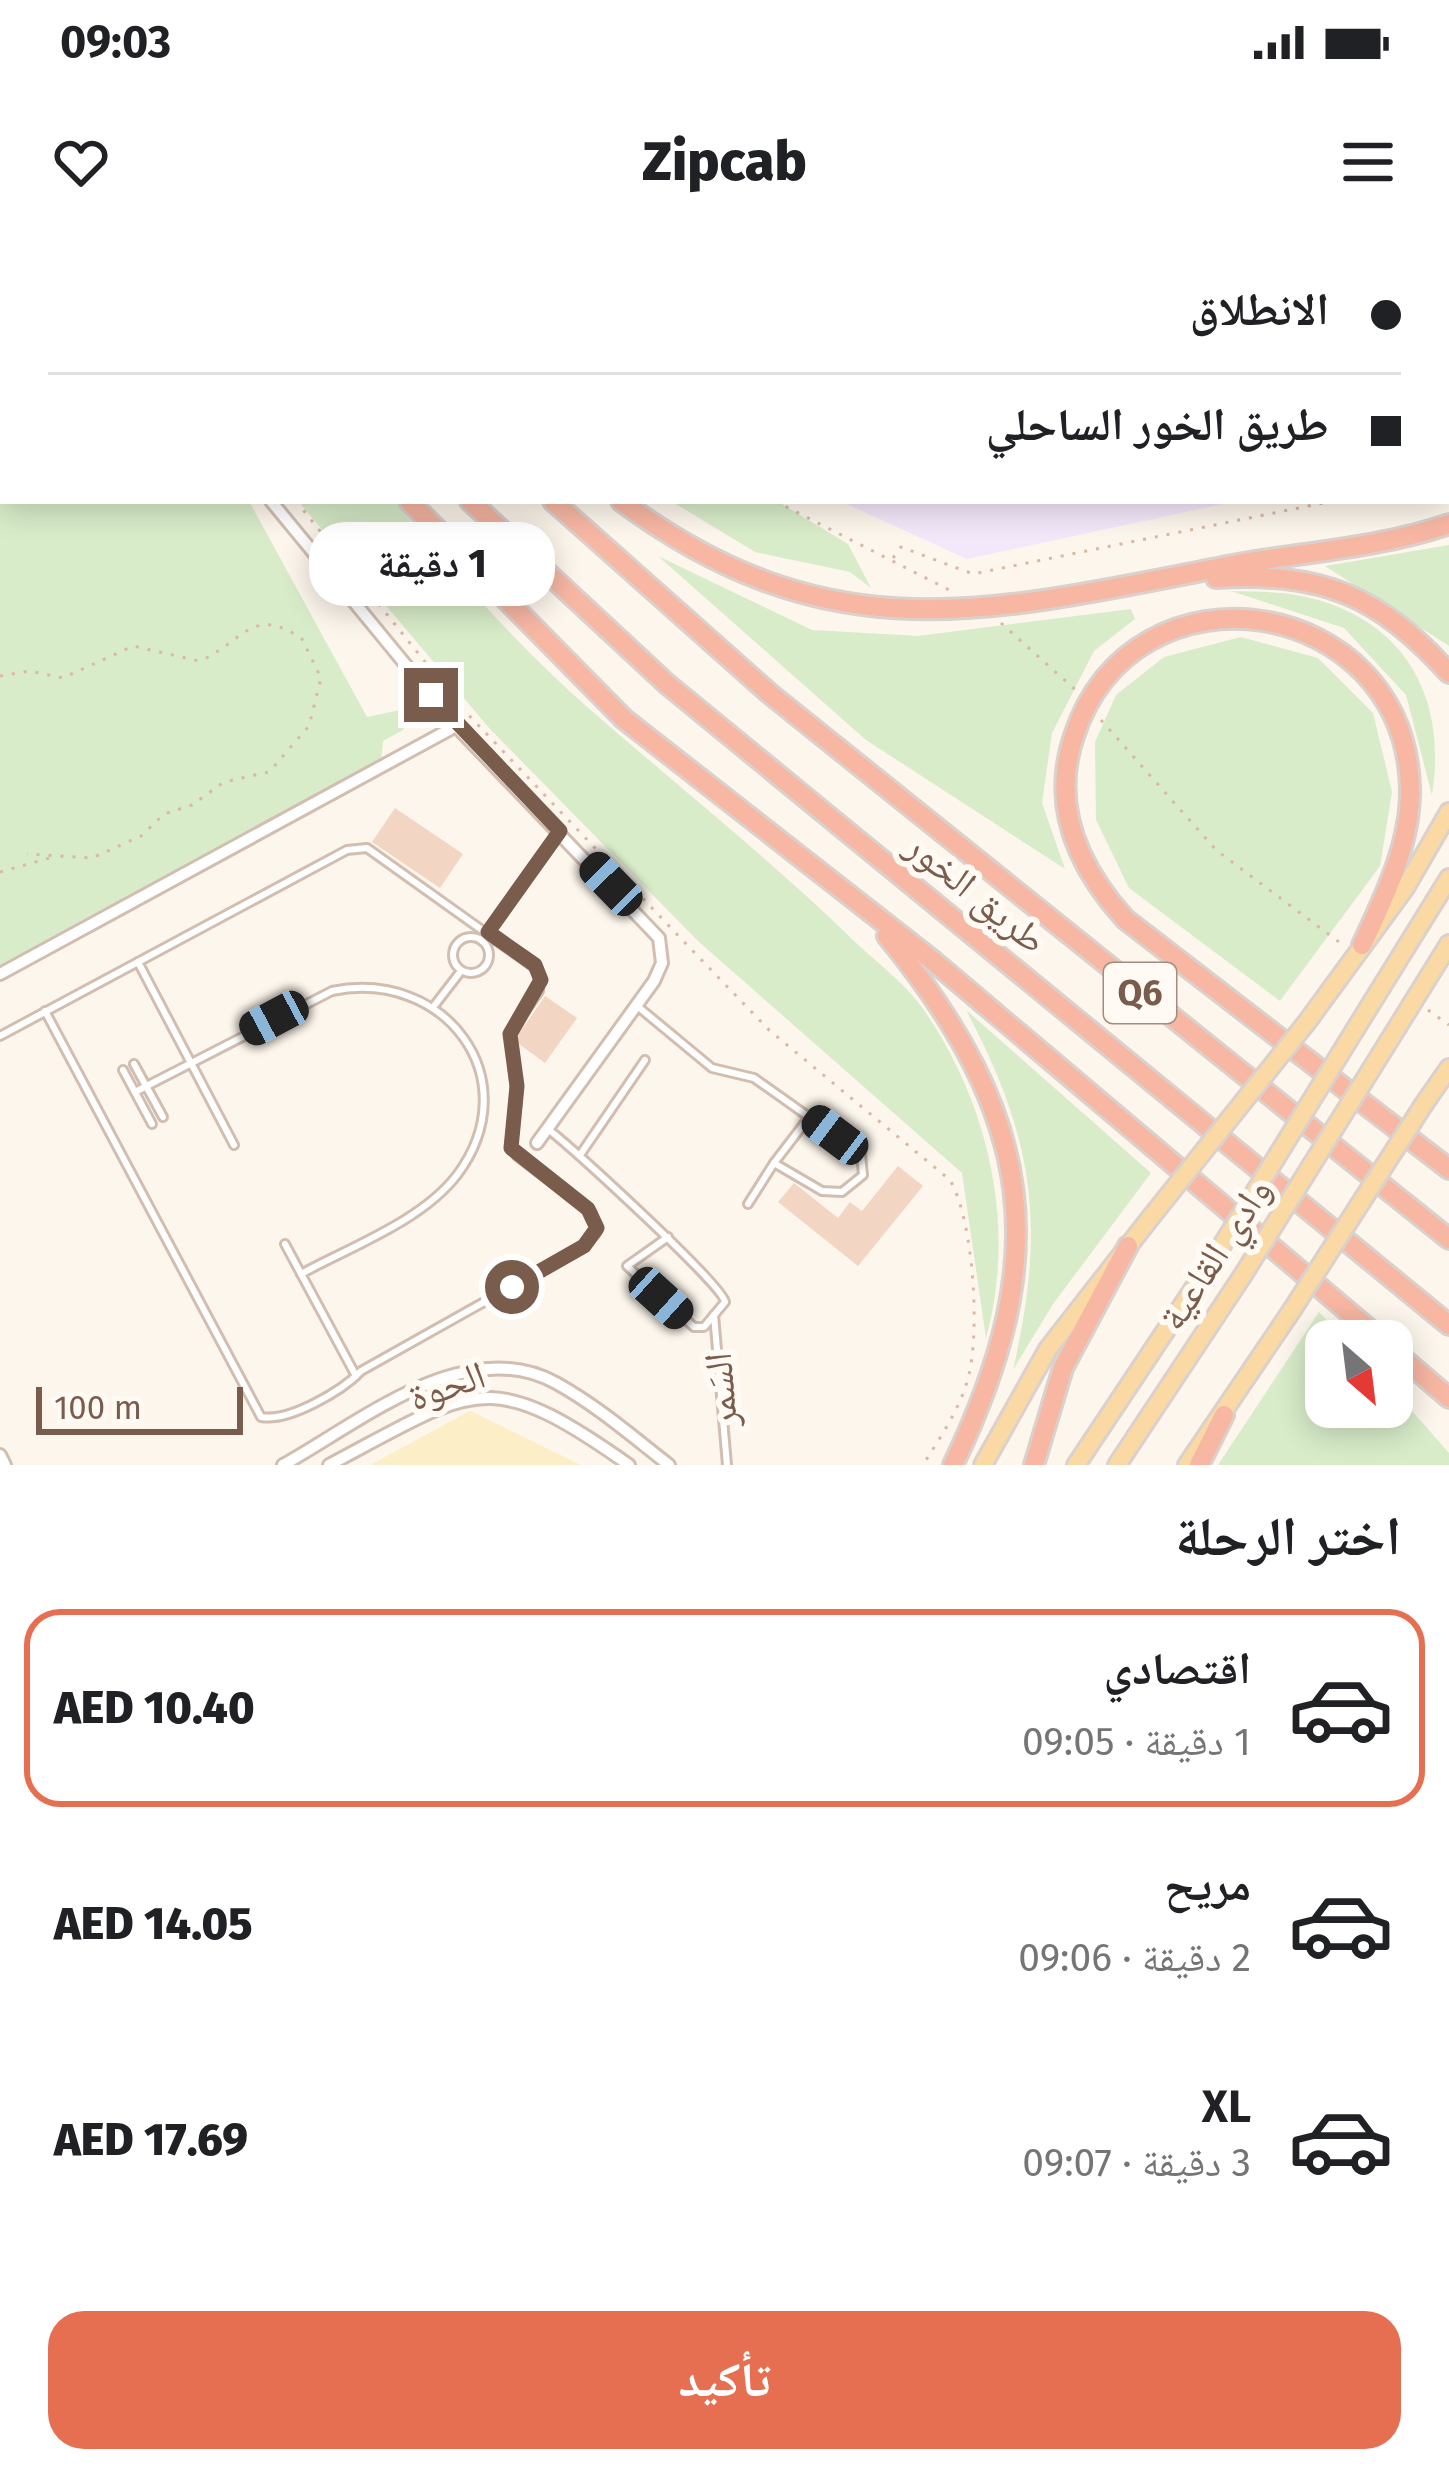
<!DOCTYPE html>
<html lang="ar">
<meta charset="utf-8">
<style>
:root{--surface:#fff;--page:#f6f6f6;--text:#202124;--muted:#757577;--line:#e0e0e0;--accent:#e76f51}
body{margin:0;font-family:"Fira Sans","Noto Naskh Arabic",sans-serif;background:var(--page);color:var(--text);direction:rtl;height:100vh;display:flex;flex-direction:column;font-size:45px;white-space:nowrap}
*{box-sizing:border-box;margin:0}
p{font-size:39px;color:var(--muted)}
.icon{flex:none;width:66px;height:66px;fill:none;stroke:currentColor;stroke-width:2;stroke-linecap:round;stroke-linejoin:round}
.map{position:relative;height:1225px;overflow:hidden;direction:ltr}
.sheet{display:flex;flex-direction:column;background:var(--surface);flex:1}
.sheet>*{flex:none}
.hud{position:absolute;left:0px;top:0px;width:1449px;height:264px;box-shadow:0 6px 30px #0003;direction:rtl;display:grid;align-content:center;height:264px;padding:0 48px;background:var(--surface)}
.needle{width:78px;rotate:152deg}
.controls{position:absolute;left:1305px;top:1080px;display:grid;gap:24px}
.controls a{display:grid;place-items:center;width:108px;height:108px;border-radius:24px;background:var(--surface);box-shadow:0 6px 30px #0003;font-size:60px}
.scale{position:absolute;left:36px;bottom:30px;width:207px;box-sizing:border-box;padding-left:12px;border:6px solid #7a5c4d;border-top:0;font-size:33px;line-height:42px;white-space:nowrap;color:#7a5c4d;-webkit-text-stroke:9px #fffaf3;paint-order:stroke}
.end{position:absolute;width:54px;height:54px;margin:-27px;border:15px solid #7a5c4d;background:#fff;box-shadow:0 0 0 6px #fff}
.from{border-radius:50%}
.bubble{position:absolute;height:84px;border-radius:36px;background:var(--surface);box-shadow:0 6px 30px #0003;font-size:39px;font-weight:800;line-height:84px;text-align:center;direction:rtl}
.car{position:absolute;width:36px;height:72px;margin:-36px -18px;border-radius:15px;box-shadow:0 0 9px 3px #0007;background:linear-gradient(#222 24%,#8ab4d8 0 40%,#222 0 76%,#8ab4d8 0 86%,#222 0)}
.hud b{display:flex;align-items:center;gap:42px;height:114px;font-size:45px}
.hud b+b{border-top:3px solid var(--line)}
.hud i{width:30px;height:30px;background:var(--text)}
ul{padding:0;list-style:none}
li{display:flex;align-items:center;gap:36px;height:198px;margin:0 24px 18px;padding:0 24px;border:6px solid transparent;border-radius:36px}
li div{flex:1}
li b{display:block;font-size:45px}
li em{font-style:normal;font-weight:800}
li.on{border-color:var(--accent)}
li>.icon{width:108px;height:108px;stroke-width:1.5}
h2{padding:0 48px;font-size:54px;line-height:144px}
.cta{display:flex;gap:24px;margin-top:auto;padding:24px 48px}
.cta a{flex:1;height:138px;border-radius:36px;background:var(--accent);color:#fff;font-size:48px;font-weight:800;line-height:138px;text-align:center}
.status{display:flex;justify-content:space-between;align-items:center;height:84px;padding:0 60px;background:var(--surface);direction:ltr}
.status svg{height:33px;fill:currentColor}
header{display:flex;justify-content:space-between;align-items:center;height:156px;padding:0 48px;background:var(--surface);font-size:54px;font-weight:800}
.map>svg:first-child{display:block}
.education{fill:#f3e8fa}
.green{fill:#d8ecc9}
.sand{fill:#fcefc7}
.building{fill:#f3d5c3}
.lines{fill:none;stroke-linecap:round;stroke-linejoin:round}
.service-casing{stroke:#d1beb0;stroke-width:12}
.minor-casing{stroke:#d1beb0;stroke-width:16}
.primary-casing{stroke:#dad1cd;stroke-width:22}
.motorway-casing{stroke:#dad1cd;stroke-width:24}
.path{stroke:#d9b8a5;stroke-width:3;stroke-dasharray:3 9;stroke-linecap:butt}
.service{stroke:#fff;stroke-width:6}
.minor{stroke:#fff;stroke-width:10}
.primary{stroke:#fbd9a5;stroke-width:16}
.motorway{stroke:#f7b7a3;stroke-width:18}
.primary-bridge-casing{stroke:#dad1cd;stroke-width:22;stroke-linecap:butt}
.primary-bridge{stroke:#fbd9a5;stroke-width:16}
.route{stroke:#7a5c4d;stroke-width:15}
.labels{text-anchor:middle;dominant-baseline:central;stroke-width:12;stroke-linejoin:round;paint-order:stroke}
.shield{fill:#fffaf3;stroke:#a28b7f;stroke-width:3}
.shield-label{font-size:36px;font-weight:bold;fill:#7a5c4d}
.street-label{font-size:39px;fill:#7a5c4d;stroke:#fffaf3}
</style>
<div class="status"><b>09:03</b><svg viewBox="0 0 49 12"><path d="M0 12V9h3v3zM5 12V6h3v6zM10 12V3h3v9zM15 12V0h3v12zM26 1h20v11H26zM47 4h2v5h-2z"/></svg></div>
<header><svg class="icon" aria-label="menu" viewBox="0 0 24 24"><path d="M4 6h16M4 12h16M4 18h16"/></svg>Zipcab<svg class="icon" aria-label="heart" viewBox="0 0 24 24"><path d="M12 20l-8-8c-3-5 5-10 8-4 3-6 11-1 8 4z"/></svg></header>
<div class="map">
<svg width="1449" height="1225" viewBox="0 0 1449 1225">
<rect width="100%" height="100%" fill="#fdf6ec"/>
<g class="education">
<path d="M481 0H1449V216L1446 3Z"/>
<path d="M840 261H1237L967 319Z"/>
</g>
<g class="green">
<path d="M0 0 28 3H3V261H249L367 477 400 470 409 478 403 490 383 501 381 522 0 728Z"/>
<path d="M298 261H394C456 335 520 409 593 472 680 548 770 619 853 700 875 721 906 744 924 770 989 865 1017 986 986 1098L962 933 699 702 490 489Z"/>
<path d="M671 261H777L848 304 871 348 850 332 755 312Z"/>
<path d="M1449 305V406L1325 326Z"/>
<path d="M658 316 812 390 918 396 1131 369 1135 379 1094 411 1052 493 1042 563 1065 629 866 500Z"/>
<path d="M1231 351C1252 352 1275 351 1296 355 1397 373 1449 449 1432 555L1406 455 1344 388Z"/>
<path d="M1241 397 1318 418 1373 473 1392 552 1380 626 1280 761 1129 648 1096 580 1095 502 1116 455 1164 417Z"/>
<path d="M966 770 1151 933 1053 1064 1013 1130C1046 986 1035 900 966 770Z"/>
<path d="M1319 1072 1347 1101H1326V1167H1392V1148L1449 1213V1225H1218Z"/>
</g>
<path class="sand" d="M470 1171H471L581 1225H370Z"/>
<g class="building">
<path d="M395 568 463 614 440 648 372 602Z"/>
<path d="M545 756 577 778 545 823 519 804 518 795Z"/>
<path d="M898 926 923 946 858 1026 778 962 794 943 838 978 850 962 862 971Z"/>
</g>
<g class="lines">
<defs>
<g id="service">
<path d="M1049 3 1051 0"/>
<path d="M1446 82H1449"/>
<circle cx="471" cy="715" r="18"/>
<path d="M482 701 559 591"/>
<path d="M138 722 234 905"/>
<path d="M636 765 712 828 754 838 861 914 863 935 842 952 822 951 774 923 810 876"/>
<path d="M434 766 461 731"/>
<path d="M0 796C115 734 231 672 347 610L367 608 538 730 539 751 510 793 517 862 510 904 517 916 592 973 596 993 584 1006 361 1131C342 1151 289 1182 261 1177L45 771"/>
<path d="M134 824 163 877"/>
<path d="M123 830 152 884"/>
<path d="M135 852 332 751C445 728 529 839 457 935 422 981 350 1007 301 1034"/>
<path d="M548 889C573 909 723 1045 725 1062L704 1087H694L627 1026 668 997"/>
<path d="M580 915 645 820"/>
<path d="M748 964 774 923"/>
<path d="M285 1004 356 1136"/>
<path d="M714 1075 727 1225"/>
</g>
<g id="minor">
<path d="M44 0 47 3"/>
<path d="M271 261 456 486 659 698 662 723 654 741 537 903"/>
<path d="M0 734 456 486"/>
<path d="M0 1215 5 1225"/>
<path d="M283 1225C359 1183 466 1093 556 1143 596 1165 633 1197 669 1225"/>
<path d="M329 1225C475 1148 486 1124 629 1225"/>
</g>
<g id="primary">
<path d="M1307 782 1405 648 1449 572"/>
<path d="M1348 801 1449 638"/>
<path d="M1377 820 1449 704"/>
<path d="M1424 864 1449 828"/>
<path d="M983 1225 1048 1109 1151 977"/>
<path d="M1076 1225 1216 1015"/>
<path d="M1117 1225 1243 1035"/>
<path d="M1187 1225 1292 1070"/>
</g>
<g id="motorway">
<path d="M222 0 225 3"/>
<path d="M305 0 308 3"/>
<path d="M328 0 331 3"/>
<path d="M409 261 624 479 932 720 1383 1101"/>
<path d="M470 261 667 444 1449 1085"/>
<path d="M553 261 769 453 1449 999"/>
<path d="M621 261C833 418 994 371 1233 325 1304 312 1380 308 1449 284"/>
<path d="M1216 338C1323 332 1378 355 1449 433"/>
<path d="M887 696C1035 877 1054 1015 953 1225"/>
<path d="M1362 705C1385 656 1411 603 1410 548 1405 355 1134 313 1074 496 1050 566 1078 627 1125 679L1449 929"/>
<path d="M1392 1109 1449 1158"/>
<path d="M1034 1225 1063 1128 1128 1006"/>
<path d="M1199 1225 1224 1175"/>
</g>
</defs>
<use href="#service" class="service-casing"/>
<use href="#minor" class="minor-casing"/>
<use href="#primary" class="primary-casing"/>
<use href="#motorway" class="motorway-casing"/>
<g class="path">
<path d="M71 0 74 3"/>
<path d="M437 0 440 3"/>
<path d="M1446 238H1449"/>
<path d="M296 261 462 468 690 708 769 790 950 940C974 981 981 1097 967 1142 958 1172 939 1199 923 1225"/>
<path d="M775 261 955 353"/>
<path d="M893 318 901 307 973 334 1333 261"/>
<path d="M1001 383 1079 453"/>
<path d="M0 436 30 431 63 438 133 406 199 421C241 405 251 363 302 399L321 438 309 486 269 532 224 542 192 565 164 574 141 596 92 618 27 614"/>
<path d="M1101 480 1216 610 1343 705"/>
<path d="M0 632 53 617"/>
<path d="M1428 770 1449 785"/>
</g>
<use href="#service" class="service"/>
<use href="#minor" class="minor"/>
<use href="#primary" class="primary"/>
<use href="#motorway" class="motorway"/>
<defs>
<g id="primary-bridge">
<path d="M1151 977 1307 782"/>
<path d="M1216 1015 1348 801"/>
<path d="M1243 1035 1377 820"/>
<path d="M1292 1070 1424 864"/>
</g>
</defs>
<use href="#primary-bridge" class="primary-bridge-casing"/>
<use href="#primary-bridge" class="primary-bridge"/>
</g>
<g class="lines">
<path class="route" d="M431 455 560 591 488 692 535 725 541 740 510 794 517 846 511 908 588 969 597 988 584 1006 512 1047"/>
</g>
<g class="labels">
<rect class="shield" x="1104" y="723" width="72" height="60" rx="9"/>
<g class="shield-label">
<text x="1140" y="753">Q6</text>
</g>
<g class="street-label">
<text transform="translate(976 653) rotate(39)">طريق الخور</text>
<text transform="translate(1215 1014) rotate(-57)">وادي القاعية</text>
<text transform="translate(447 1146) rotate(-19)">الحوة</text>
<text transform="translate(721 1150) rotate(-95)">السَمر</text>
</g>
</g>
</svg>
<div class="controls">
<a><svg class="needle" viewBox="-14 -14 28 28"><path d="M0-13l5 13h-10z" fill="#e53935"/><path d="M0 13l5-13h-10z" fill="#757577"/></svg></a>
</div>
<div class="scale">100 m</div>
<i class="end from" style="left:512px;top:1047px"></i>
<i class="end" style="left:431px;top:455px"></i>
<div class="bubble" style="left:309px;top:282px;width:246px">1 دقيقة</div>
<i class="car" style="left:611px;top:644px;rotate:316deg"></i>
<i class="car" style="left:274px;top:778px;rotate:242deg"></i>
<i class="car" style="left:835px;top:895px;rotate:307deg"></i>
<i class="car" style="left:661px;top:1058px;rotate:132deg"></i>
<div class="hud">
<b><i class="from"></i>الانطلاق</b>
<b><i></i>طريق الخور الساحلي</b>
</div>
</div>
<section class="sheet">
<h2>اختر الرحلة</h2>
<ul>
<li class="on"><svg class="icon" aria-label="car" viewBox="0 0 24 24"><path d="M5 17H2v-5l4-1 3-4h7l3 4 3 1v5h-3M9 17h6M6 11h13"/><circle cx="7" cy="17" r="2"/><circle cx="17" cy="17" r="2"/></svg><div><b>اقتصادي</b><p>1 دقيقة · 09:05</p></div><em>AED 10.40</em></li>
<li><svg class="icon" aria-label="car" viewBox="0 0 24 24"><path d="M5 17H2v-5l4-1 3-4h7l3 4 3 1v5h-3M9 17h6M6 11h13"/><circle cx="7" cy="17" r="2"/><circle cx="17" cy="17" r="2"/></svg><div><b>مريح</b><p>2 دقيقة · 09:06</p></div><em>AED 14.05</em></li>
<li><svg class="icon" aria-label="car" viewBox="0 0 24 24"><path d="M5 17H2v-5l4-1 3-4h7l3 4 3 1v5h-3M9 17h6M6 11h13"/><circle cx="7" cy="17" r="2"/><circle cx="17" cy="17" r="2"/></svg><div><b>XL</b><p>3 دقيقة · 09:07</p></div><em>AED 17.69</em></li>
</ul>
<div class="cta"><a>تأكيد</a></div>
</section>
